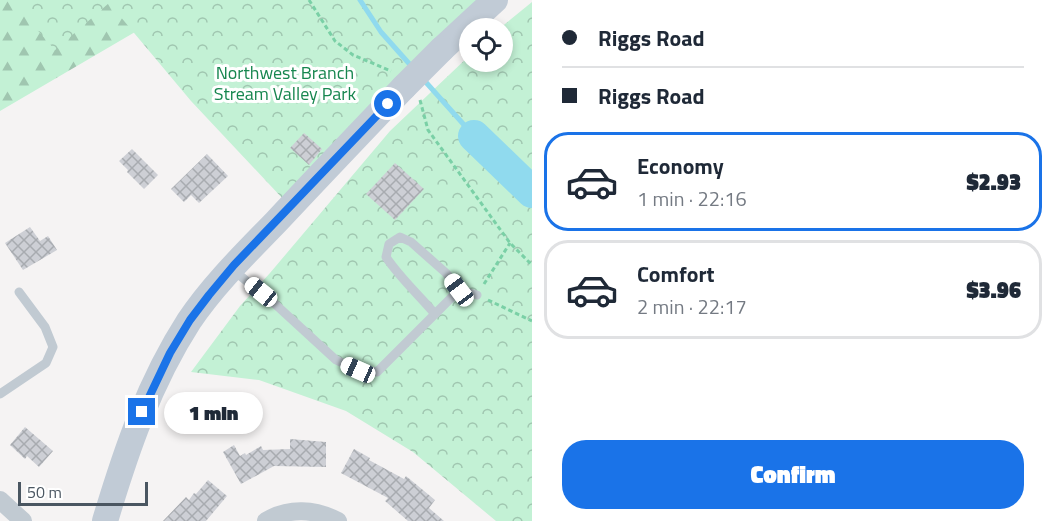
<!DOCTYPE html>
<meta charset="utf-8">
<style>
:root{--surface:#fff;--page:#f6f6f7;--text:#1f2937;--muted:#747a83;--line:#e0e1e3;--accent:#1a73e8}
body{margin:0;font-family:"Titillium Web",sans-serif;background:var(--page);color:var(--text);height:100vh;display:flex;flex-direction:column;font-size:22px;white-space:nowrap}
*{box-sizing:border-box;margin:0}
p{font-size:20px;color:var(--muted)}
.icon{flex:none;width:33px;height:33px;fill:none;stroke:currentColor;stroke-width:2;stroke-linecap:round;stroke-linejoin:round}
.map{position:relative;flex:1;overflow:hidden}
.details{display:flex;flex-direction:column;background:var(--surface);width:522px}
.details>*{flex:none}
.top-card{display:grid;align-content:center;height:132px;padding:0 30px;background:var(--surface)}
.fabs{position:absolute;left:459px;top:18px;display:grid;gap:12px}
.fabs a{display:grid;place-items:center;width:54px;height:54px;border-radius:50%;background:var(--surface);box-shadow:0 3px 9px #0003;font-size:30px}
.scale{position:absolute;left:18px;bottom:15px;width:130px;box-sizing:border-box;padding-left:6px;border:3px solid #4a5661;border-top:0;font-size:16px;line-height:21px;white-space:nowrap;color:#4a5661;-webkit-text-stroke:4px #fff;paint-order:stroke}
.end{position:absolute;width:27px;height:27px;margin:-14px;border:8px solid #1a73e8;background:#fff;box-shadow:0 0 0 3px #fff}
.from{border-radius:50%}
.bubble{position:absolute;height:42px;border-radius:21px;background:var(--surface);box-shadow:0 3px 9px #0003;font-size:20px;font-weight:800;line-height:42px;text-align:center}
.car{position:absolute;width:18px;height:36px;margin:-18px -9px;border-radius:8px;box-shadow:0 0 4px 2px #0007;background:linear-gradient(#fff 24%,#345 0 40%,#fff 0 76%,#345 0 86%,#fff 0)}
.top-card b{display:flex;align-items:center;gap:21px;height:57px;font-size:22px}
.top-card b+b{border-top:2px solid var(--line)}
.top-card i{width:15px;height:15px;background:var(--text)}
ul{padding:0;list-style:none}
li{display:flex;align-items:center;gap:18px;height:99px;margin:0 12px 9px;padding:0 18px;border:3px solid var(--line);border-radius:24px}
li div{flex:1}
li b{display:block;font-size:22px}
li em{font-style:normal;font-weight:800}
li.current{border-color:var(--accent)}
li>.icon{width:54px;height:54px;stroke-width:1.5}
.button{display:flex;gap:12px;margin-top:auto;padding:12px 30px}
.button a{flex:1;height:69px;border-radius:24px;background:var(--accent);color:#fff;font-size:24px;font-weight:800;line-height:69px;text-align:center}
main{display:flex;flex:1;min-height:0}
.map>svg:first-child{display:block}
.forest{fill:url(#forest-firs)}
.park{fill:url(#park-crowns)}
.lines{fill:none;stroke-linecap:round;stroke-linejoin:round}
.stream{stroke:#90daee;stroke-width:5}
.river{stroke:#90daee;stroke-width:32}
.building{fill:url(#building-cross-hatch)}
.path{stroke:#7ad0a6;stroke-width:3;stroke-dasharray:4.5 3;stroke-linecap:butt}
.service{stroke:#c1cad2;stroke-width:9}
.minor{stroke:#c1cad2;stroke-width:18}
.secondary{stroke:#c1cbd6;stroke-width:26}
.secondary-bridge{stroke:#c1cbd6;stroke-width:26}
.route{stroke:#1a73e8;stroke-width:8}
.labels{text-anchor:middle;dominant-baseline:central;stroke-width:6;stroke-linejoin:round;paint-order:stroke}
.park-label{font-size:18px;fill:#17864f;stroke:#fff}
</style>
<main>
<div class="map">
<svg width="532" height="521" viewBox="0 0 532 521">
<defs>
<pattern id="forest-firs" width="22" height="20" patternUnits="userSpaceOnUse" patternTransform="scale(1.5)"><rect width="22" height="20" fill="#c3f1d5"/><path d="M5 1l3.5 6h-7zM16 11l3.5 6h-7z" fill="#a0c6b0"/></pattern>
<pattern id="park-crowns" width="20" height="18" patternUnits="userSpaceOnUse" patternTransform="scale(1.5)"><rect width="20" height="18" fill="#c3f1d5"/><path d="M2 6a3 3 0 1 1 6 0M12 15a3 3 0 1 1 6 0" fill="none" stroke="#a0c6b0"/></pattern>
<pattern id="building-cross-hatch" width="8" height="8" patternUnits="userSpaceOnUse" patternTransform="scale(1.5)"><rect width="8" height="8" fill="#cdcfd5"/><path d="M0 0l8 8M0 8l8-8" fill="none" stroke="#a8abb0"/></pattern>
</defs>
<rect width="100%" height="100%" fill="#f5f3f3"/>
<path class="forest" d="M0 0H468L147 25 0 111Z"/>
<g class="park">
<path d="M0 0H482L284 200 191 101 109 3 55 50 11 0 0 3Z"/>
<path d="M532 2V521H496L413 452 346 411 259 380 191 372 240 306 270 273 390 131 469 56 470 62H502V28H500Z"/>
</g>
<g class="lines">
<g class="stream">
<path d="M360 0 381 32 413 68"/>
<path d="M423 79 474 136"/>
</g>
<path class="river" d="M474 136 532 192"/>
</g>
<g class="building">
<path d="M304 133 322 149 309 165 290 148Z"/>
<path d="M132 149 158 175 144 189 127 172 128 170 119 161Z"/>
<path d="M207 154 228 176 199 203 191 195 184 202 171 189Z"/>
<path d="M395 163 424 189 395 220 366 194Z"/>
<path d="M30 227 40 241 48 236 57 250 23 270 5 243Z"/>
<path d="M25 427 53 451 39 467 27 456 25 459 10 445Z"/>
<path d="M290 439 326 442V467L274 466 241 484 223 452 234 445 240 456 245 453 246 455 261 446 263 450 290 449Z"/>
<path d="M354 449 370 458 369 460 404 479 406 476 435 500 429 508 444 521H408L385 501 388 498 341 473Z"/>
<path d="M208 480 227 496 206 521H163L186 497 189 500 194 493 196 494Z"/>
</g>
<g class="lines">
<g class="path">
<path d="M309 0 335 41 353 55 391 71"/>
<path d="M420 100 428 130 510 243 532 265"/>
<path d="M484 284 510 243"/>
<path d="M488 300 532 321"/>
</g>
<g class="service">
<path d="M233 270 275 304 336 360 358 370 377 372 459 290"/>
<path d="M435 314C419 295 400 278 386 257L389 244 400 237 411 242 446 273 459 290 477 295"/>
<path d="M0 394 46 363 53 347 45 327 19 292"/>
</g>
<g class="minor">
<path d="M0 500 23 521"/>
<path d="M266 521C289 507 315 509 338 521"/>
</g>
<g class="secondary">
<path d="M442 49 495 0"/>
<path d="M105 521C126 451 149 383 189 321 213 285 246 253 276 222 318 177 361 132 404 87"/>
</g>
<path class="secondary-bridge" d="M404 87 442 49"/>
</g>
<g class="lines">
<path class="route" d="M142 412 170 353 190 320 209 295 234 265 388 104"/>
</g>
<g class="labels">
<g class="park-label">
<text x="285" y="72">Northwest Branch<tspan x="285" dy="21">Stream Valley Park</tspan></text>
</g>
</g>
</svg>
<div class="fabs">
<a><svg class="icon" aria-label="locate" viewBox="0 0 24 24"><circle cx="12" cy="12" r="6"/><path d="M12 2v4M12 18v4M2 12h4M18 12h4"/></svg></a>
</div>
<div class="scale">50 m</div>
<i class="end from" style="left:388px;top:104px"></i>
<i class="end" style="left:142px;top:412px"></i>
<div class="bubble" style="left:164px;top:392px;width:99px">1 min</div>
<i class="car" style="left:459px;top:290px;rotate:323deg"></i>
<i class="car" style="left:261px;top:292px;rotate:309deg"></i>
<i class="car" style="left:358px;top:370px;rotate:294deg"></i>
</div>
<section class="details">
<div class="top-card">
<b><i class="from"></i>Riggs Road</b>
<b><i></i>Riggs Road</b>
</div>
<ul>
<li class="current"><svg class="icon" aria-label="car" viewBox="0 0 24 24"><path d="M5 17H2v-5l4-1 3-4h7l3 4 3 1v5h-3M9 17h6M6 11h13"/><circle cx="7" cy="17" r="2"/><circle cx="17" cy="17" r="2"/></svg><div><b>Economy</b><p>1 min · 22:16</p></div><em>$2.93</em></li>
<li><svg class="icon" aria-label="car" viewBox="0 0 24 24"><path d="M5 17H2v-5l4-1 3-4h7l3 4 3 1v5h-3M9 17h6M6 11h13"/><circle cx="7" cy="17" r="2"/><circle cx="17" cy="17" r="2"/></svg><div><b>Comfort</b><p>2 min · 22:17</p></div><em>$3.96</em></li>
</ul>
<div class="button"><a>Confirm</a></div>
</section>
</main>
